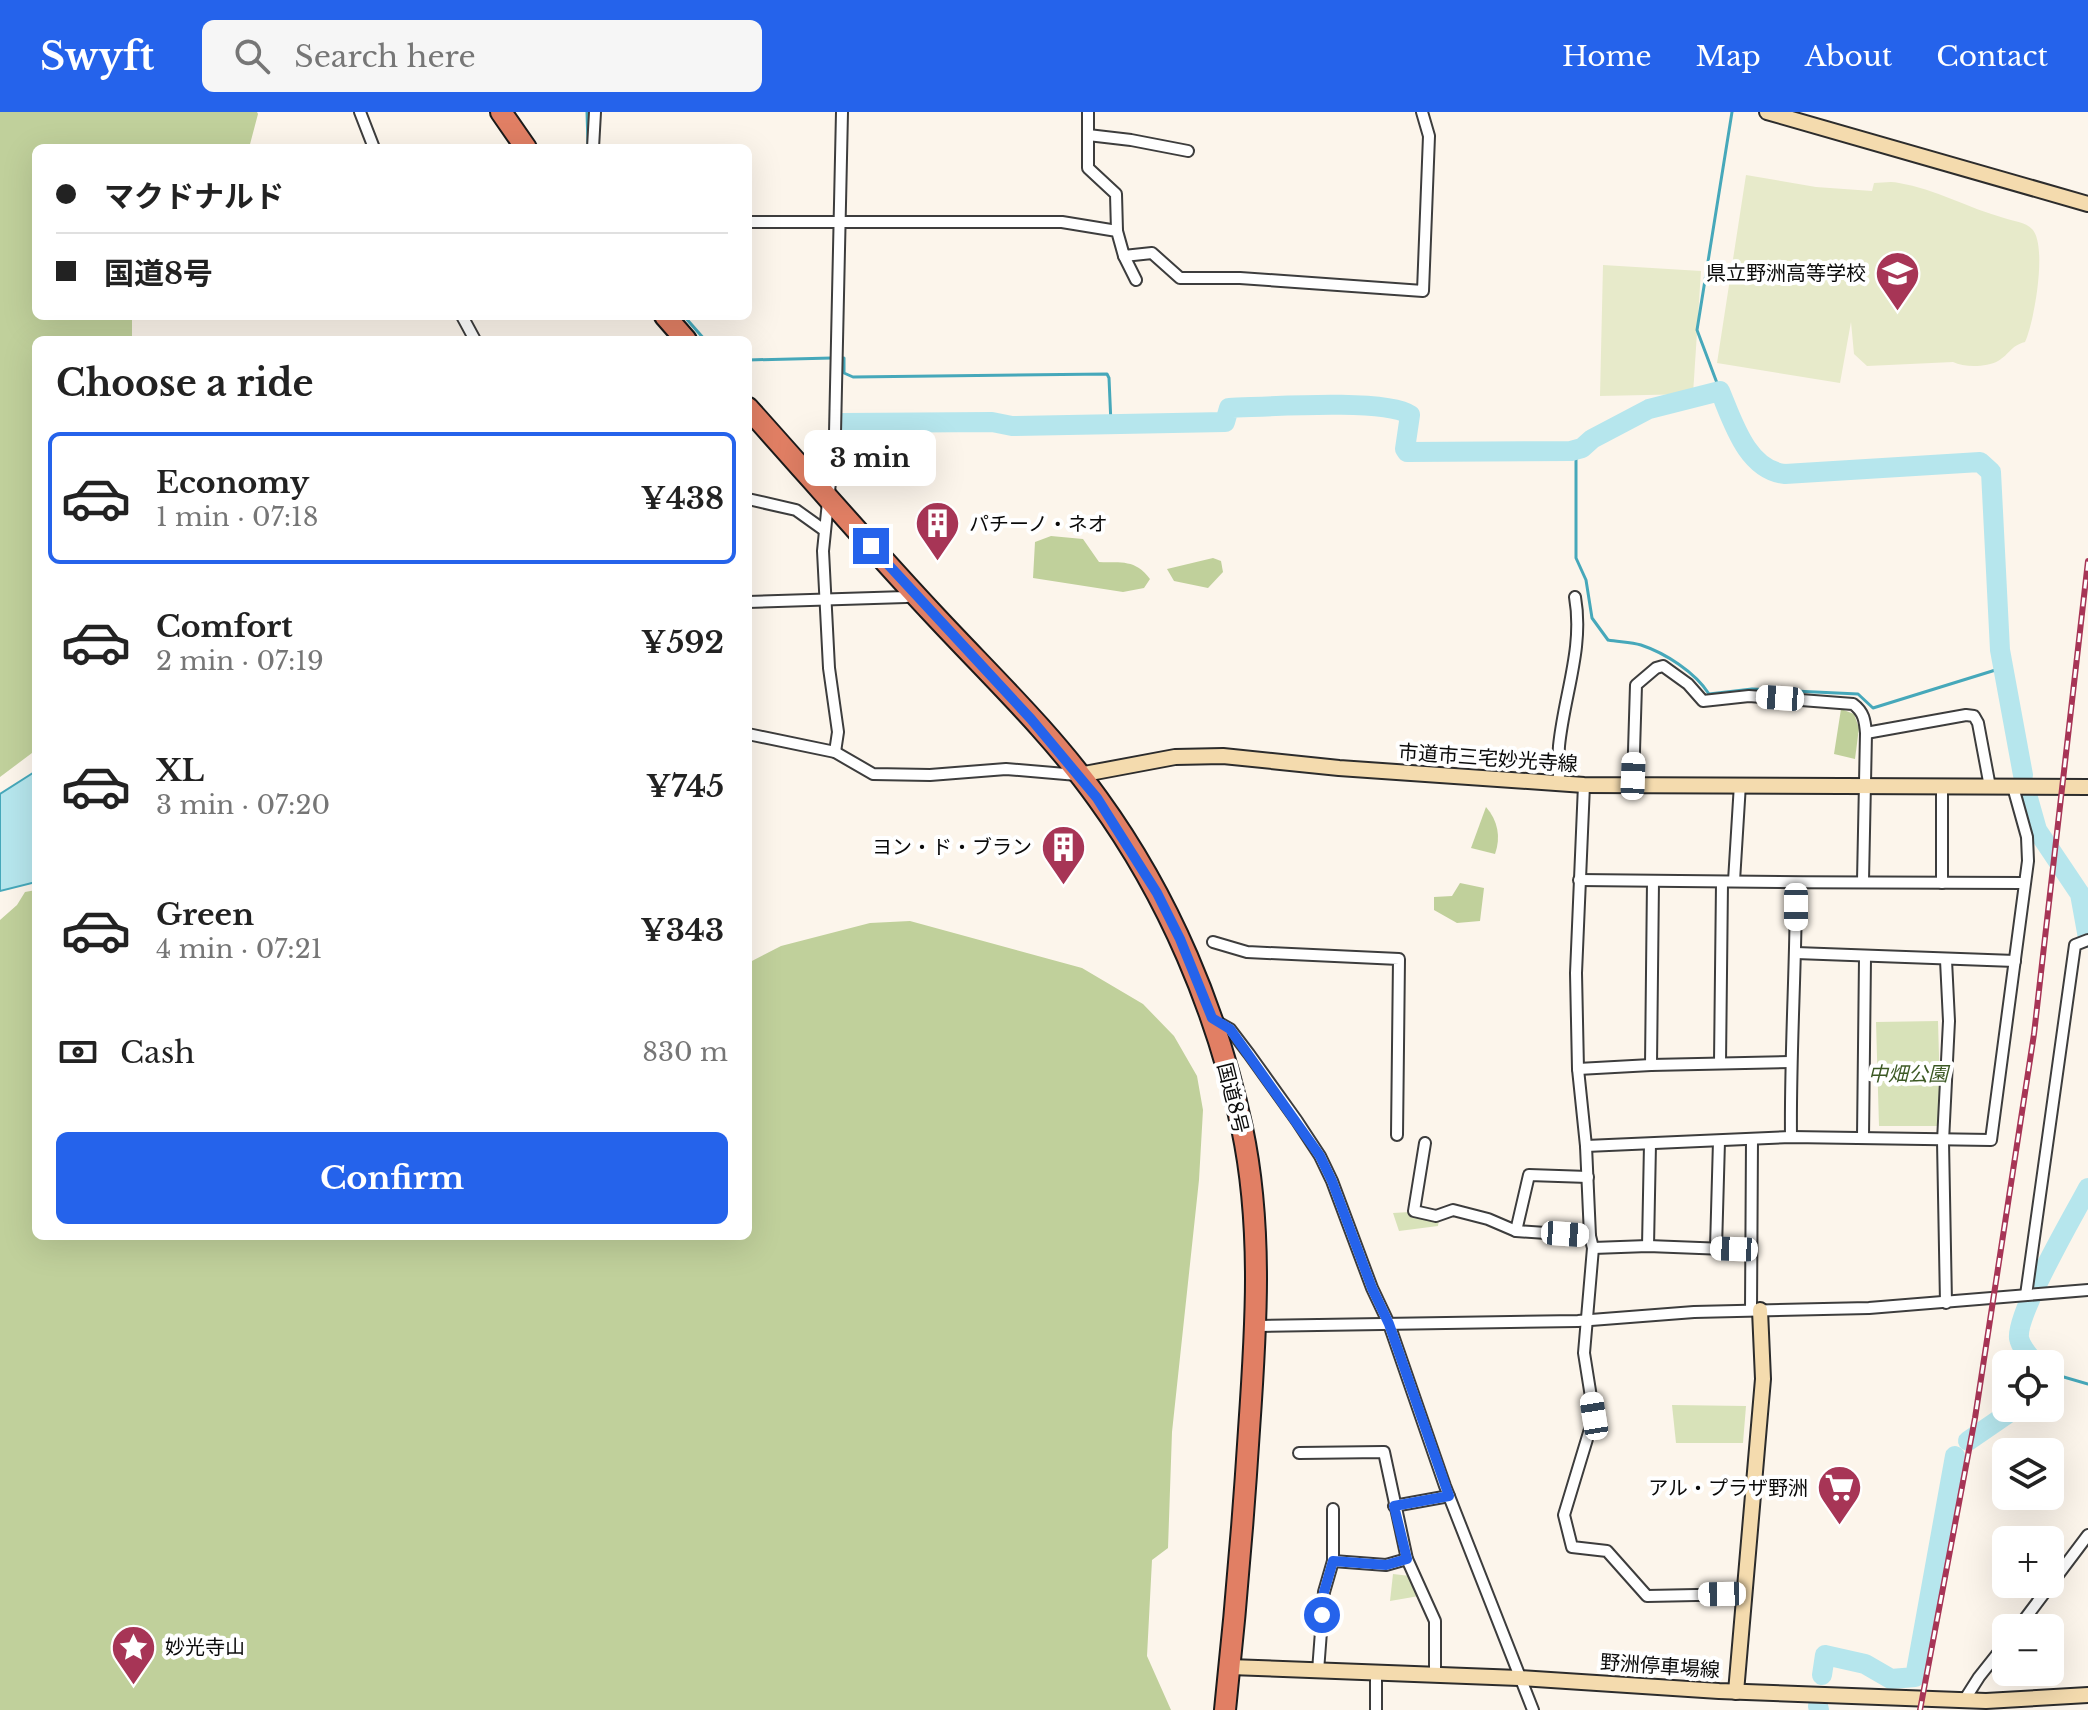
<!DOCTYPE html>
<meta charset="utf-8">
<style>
:root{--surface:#fff;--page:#f6f6f6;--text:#222;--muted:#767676;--line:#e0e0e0;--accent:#2563eb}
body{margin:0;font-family:"Libre Baskerville","Noto Sans JP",serif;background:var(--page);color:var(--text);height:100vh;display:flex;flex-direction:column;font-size:30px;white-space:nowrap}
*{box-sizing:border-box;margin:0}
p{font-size:26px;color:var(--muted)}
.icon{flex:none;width:44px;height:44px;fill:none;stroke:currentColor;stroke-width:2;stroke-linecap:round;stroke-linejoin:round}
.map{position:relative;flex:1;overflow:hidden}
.panel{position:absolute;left:32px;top:224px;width:720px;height:904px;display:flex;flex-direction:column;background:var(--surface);border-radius:12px;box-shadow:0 8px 32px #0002}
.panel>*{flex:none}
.hud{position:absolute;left:32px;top:32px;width:720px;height:176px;border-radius:12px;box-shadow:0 8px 32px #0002;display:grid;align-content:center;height:176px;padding:0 24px;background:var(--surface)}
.controls{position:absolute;left:1992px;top:1238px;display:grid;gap:16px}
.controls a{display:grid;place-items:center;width:72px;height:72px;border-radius:12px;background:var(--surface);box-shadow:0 8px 32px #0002;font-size:40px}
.end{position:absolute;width:36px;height:36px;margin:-18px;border:10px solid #2563eb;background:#fff;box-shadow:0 0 0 4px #fff}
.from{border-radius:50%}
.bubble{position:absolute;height:56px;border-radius:12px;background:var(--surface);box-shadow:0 8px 32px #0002;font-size:26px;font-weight:800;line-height:56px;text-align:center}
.car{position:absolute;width:24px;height:48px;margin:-24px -12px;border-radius:10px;box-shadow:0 0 6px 2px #0007;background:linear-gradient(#fff 24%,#345 0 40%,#fff 0 76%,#345 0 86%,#fff 0)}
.hud b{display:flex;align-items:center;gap:28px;height:76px;font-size:30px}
.hud b+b{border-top:2px solid var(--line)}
.hud i{width:20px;height:20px;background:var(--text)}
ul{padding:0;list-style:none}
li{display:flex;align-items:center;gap:24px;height:132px;margin:0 16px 12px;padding:0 8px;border:4px solid transparent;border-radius:12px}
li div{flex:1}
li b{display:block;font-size:30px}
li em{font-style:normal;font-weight:800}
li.selected{border-color:var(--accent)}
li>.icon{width:72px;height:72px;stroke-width:1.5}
h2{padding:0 24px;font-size:36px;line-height:96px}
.pay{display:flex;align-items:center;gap:20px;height:88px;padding:0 24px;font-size:30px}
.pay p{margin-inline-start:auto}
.cta{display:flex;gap:16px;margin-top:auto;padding:16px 24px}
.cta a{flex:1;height:92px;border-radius:12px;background:var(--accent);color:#fff;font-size:32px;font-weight:800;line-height:92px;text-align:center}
header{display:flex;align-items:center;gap:48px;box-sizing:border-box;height:112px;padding:0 40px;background:var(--accent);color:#fff}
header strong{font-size:38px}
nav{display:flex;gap:44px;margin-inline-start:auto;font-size:28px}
.search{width:560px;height:72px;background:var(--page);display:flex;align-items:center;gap:20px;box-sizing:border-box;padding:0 28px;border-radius:12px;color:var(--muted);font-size:30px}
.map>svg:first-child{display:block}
.green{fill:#d8e2b9}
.forest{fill:#c0d09b}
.pitch{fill:#e7eaca}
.water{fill:#b6e6ed;stroke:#46a8ba;stroke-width:2}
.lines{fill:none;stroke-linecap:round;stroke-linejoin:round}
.stream{stroke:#46a8ba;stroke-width:3}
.river{stroke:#b6e6ed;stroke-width:20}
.street-casing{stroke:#3d3d3d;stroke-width:14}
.secondary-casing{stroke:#2c2c2c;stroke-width:18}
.highway-casing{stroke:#1b1b1b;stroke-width:24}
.street{stroke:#fff;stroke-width:10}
.secondary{stroke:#f4dbae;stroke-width:14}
.highway{stroke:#e17f64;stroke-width:20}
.rail-casing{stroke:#a73556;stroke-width:6}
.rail{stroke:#fff;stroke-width:3;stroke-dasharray:9;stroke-linecap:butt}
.route{stroke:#2563eb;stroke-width:10}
.labels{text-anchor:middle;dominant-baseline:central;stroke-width:8;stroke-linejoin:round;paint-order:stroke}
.poi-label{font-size:20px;fill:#0a0a0a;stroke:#fff;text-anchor:end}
.street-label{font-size:20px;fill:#0a0a0a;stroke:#fff}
.park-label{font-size:20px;font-style:italic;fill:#3c5924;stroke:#fff}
</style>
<header>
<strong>Swyft</strong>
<div class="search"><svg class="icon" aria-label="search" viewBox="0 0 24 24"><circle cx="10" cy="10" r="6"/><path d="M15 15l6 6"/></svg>Search here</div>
<nav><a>Home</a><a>Map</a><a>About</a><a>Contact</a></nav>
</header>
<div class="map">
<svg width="2088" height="1598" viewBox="0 0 2088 1598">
<rect width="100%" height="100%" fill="#fcf5eb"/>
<g class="green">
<path d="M1938 909 1941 1014H1879L1876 910Z"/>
<path d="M1410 1100 1439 1107 1438 1114 1399 1119 1393 1101Z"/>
<path d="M1672 1293 1746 1294 1743 1331H1676Z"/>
<path d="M1393 1462 1410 1464 1419 1484 1390 1489Z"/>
</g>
<g class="forest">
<path d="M0 0H257L258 2 249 36H36V204H132V228H36V638L0 665Z"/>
<path d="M1051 424 1083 427 1099 450C1122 451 1135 447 1150 467L1144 476 1123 480 1033 466 1035 430Z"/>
<path d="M1213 446 1221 449 1223 460 1208 476 1174 469 1167 457Z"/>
<path d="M1841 597 1854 602 1859 616 1855 647 1834 642Z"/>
<path d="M1486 695C1498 709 1501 725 1495 742L1471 736Z"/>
<path d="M1460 771 1484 776 1480 809 1457 811 1434 798V785L1452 784Z"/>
<path d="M36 778V1124H748V851L781 834 870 811 910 809 1082 856 1143 892 1174 924 1197 964 1203 998 1199 1068 1172 1320 1168 1436 1152 1448 1147 1544 1171 1598H0V808L17 793 25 780Z"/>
</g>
<g class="pitch">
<path d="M1746 63 1816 75 1872 79 1874 71C1882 71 1891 69 1899 71 1935 77 1968 96 2004 106 2012 109 2026 110 2032 117 2048 133 2034 211 2025 230 2010 234 2010 242 1998 249 1987 255 1965 256 1953 250L1867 254 1854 242 1851 210 1840 271 1717 251Z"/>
<path d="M1603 153 1701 159 1693 282 1600 284Z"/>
</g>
<path class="water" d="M36 659V770L0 779V682Z"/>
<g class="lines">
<g class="stream">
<path d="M587 0 588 32"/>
<path d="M684 204 705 228"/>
<path d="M840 246H844V261L853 265 1107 262 1109 266 1111 312"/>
<path d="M748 248 832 246"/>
<path d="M1720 279 1697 218 1732 0"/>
<path d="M1576 339V446L1586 468 1592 506 1608 528C1619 530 1631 530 1641 533 1665 541 1695 560 1709 582L1752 577 1858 582 1873 596 2002 556"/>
<path d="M2050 1261 2088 1272"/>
<path d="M1915 1565 1918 1570"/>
</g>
<g class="river">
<path d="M842 311 992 310 1012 314 1225 310 1229 296C1264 295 1386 286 1410 303L1405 337 1407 340 1571 339 1582 336 1592 327 1649 297 1720 279C1733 310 1747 358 1785 362L1980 350 1991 360 2000 538 2023 663"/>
<path d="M2028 686 2037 718 2080 782 2088 826"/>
<path d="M2036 1252C2029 1244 2021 1236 2019 1226 2016 1201 2074 1103 2088 1076"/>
<path d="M1968 1329 2016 1296"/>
<path d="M1822 1563 1825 1543 1865 1552 1891 1567 1915 1565 1955 1344"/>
<path d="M1818 1594 1819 1598"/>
</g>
<defs>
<g id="street">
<path d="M360 0 374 36"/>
<path d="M1088 0V56L1116 82 1117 119"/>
<path d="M1088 23 1131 28 1188 39"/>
<path d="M593 36 595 0"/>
<path d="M748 110H1062L1117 119 1124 144 1152 141 1180 166H1240L1423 179 1429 24 1422 0"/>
<path d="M1124 144 1136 168"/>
<path d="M462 204 475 228"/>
<path d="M748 387 796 398 824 418"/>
<path d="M748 490 906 485 913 480"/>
<path d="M1866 621 1966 603 1974 604 1978 611 1990 675"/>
<path d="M748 622 835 640 873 662 930 663 1006 657 1077 663"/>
<path d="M835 640 838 620 829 556 823 439 835 321 842 0"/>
<path d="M1559 671C1559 659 1558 646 1559 634 1564 583 1584 536 1575 485"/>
<path d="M1633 672 1636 573 1656 556 1663 554 1688 572 1703 589 1749 584 1853 592C1864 600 1865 609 1866 621L1863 769"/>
<path d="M1584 673 1576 861 1578 957 1586 1034 1590 1124 1593 1136 1584 1241 1594 1304 1564 1403 1572 1435 1607 1439 1647 1484 1746 1482"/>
<path d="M1942 674V771"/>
<path d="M1579 768C1728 770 1875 771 2024 771"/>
<path d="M1734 769 1740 672"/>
<path d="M1213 830 1247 840 1399 847 1397 1023"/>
<path d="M1796 841 2015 849"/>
<path d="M1212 907 1230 917 1249 942 1297 1009 1320 1044 1332 1069 1372 1176 1389 1212 1445 1374 1533 1598"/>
<path d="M1720 951 1722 771"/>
<path d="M1651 953 1653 769"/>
<path d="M1578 957 1651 953 1790 950"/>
<path d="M1791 1025C1790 941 1796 856 1796 772"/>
<path d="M1863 1025 1865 846"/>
<path d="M1425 1031 1414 1099 1436 1104 1453 1098 1488 1107 1516 1119 1590 1124"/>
<path d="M1586 1034 1791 1025 1991 1028 2028 749 2027 725 2013 675"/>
<path d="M1516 1119 1529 1063 1588 1065"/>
<path d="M1648 1134 1650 1032"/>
<path d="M1593 1136 1648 1134 1751 1138"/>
<path d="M1716 1136 1719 1029"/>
<path d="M2026 1183 2075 833 2088 828"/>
<path d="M1946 1191 1943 1029 1949 909 1946 848"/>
<path d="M1751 1198 1752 1027"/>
<path d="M1257 1214 1578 1209 1694 1200 1869 1196 2088 1178"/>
<path d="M1299 1341 1384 1340 1407 1447 1435 1509V1562"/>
<path d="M1394 1394 1449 1384"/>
<path d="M1333 1449 1386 1453 1407 1447"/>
<path d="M2018 1516 2088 1423"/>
<path d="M1318 1559 1324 1480 1333 1449V1397"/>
<path d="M1376 1561V1598"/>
<path d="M1965 1587 1979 1565 2006 1531"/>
</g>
<g id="secondary">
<path d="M1767 0 2088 92"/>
<path d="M1079 663 1175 645 1223 644 1339 656 1584 673 2088 675"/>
<path d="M1230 1555 1519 1566 1719 1579 1986 1589 2088 1583"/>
<path d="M1736 1580 1763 1267 1760 1198"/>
</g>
<g id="highway">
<path d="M501 0 526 36"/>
<path d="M665 204 686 228"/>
<path d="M748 296C811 366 872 437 936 505 991 564 1051 621 1098 687 1169 785 1217 899 1242 1016 1263 1115 1256 1218 1249 1318 1243 1412 1235 1505 1225 1598"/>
</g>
</defs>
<use href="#street" class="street-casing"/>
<use href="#secondary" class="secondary-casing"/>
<use href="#highway" class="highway-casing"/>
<use href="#street" class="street"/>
<use href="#secondary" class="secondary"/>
<use href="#highway" class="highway"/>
<defs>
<path id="rail" d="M1920 1598 1975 1306 2034 922 2088 449"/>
</defs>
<use href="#rail" class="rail-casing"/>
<use href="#rail" class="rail"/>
</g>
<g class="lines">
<path class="route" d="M871 434 1031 607 1097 686 1157 781 1180 827 1212 906 1230 917 1320 1044 1332 1069 1372 1176 1389 1212 1449 1384 1394 1394 1407 1447 1386 1453 1333 1449 1324 1480 1322 1503"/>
</g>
<defs>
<symbol id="school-pin" viewBox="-11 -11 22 30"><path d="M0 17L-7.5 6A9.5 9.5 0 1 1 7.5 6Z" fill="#a73556" stroke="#fff"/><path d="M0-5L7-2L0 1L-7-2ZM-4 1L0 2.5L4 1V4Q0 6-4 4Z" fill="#fff"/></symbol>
<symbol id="building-pin" viewBox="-11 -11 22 30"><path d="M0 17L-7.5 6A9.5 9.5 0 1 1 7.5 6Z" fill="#a73556" stroke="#fff"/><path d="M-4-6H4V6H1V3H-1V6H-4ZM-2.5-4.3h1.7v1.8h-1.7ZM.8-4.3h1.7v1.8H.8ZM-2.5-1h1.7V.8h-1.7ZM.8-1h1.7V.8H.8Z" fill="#fff"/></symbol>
<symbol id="supermarket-pin" viewBox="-11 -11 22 30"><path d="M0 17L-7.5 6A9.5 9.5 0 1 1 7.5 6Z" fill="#a73556" stroke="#fff"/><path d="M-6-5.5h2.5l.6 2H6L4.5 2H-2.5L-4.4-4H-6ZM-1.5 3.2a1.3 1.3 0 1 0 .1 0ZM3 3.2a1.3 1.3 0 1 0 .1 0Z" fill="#fff"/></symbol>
<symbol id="sight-pin" viewBox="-11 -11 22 30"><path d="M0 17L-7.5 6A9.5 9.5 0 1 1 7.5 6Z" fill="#a73556" stroke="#fff"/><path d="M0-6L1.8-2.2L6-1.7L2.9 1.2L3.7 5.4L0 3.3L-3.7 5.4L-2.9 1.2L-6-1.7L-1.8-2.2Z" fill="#fff"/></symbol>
</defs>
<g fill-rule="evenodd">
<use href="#school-pin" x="1872" y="136" width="51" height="69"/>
<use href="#building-pin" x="912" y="386" width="51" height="69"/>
<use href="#building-pin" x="1038" y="710" width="51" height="69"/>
<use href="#supermarket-pin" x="1814" y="1350" width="51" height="69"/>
<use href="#sight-pin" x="108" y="1510" width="51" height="69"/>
</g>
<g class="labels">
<g class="poi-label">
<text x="1866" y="161">県立野洲高等学校</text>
<text x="969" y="412" text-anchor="start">パチーノ・ネオ</text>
<text x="1032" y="735">ヨン・ド・ブラン</text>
<text x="1808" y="1376">アル・プラザ野洲</text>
<text x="165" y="1535" text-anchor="start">妙光寺山</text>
</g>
<g class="street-label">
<text transform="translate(1488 646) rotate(4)">市道市三宅妙光寺線</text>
<text transform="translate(1233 986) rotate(76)">国道8号</text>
<text transform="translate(1660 1554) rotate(4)">野洲停車場線</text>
</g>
<g class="park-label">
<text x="1908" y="962">中畑公園</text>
</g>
</g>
</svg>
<div class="controls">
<a><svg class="icon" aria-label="locate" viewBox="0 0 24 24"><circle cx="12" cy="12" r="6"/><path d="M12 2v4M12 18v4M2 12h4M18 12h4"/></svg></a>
<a><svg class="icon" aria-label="layers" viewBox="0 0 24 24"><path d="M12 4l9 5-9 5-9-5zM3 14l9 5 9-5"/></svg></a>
<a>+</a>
<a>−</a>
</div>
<i class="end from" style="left:1322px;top:1503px"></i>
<i class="end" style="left:871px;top:434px"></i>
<div class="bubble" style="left:804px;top:318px;width:132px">3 min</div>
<i class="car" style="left:1780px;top:586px;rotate:274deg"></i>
<i class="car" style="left:1633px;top:664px;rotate:2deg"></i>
<i class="car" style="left:1796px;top:795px;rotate:180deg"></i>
<i class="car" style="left:1565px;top:1122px;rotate:94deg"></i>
<i class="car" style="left:1734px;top:1137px;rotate:272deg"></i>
<i class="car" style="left:1594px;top:1304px;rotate:351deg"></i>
<i class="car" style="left:1722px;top:1482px;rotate:269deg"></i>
<div class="hud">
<b><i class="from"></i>マクドナルド</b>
<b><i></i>国道8号</b>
</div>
<section class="panel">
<h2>Choose a ride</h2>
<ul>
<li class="selected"><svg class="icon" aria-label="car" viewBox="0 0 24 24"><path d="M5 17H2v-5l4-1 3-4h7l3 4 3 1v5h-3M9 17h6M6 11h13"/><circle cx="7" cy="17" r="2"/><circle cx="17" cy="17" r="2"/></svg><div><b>Economy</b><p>1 min · 07:18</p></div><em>¥438</em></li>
<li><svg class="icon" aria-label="car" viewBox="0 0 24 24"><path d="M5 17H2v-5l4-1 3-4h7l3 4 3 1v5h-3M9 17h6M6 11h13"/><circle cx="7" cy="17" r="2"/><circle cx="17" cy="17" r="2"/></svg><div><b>Comfort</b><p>2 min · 07:19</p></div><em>¥592</em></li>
<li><svg class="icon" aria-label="car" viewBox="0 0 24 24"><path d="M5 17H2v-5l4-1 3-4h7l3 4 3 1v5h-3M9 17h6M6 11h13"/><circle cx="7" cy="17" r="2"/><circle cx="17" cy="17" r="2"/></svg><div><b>XL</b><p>3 min · 07:20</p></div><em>¥745</em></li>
<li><svg class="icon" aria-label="car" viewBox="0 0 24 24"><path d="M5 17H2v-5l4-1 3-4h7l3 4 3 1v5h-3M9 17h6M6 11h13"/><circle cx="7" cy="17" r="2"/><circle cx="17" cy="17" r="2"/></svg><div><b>Green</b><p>4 min · 07:21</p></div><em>¥343</em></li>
</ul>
<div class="pay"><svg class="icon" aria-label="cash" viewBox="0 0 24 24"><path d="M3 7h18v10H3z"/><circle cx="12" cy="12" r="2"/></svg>Cash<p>830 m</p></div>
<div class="cta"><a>Confirm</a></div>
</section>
</div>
